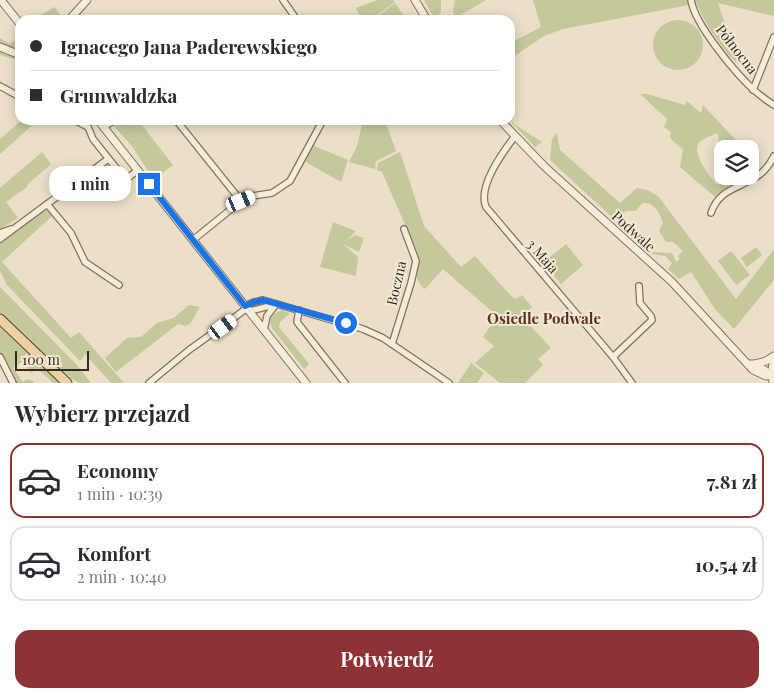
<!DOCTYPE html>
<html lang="pl">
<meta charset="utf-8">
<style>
:root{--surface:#fff;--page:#f2f2f3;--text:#2b2b33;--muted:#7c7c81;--line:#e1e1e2;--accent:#8f3236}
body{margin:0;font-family:"Playfair Display",serif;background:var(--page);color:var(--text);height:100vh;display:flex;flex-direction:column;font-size:19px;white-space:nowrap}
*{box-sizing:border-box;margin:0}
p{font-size:16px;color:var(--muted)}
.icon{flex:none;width:28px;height:28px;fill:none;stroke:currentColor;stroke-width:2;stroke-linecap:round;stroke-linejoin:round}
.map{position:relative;height:383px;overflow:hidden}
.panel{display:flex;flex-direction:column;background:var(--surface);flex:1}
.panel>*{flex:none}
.guide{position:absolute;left:15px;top:15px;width:500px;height:110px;border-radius:15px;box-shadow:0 2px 12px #0003;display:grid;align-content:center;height:110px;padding:0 15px;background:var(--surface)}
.controls{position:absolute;left:714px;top:140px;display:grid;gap:10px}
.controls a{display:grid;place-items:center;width:45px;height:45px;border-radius:10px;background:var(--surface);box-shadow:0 2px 12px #0003;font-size:25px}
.scale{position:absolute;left:15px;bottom:12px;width:74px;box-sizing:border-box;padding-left:5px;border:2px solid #362a20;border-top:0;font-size:14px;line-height:18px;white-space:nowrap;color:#362a20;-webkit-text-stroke:4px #f3e9d5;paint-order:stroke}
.end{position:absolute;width:22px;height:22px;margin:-11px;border:6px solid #1a73e8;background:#fff;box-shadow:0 0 0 2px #fff}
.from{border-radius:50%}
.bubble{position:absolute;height:35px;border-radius:15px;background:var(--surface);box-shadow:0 2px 12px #0003;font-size:16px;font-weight:700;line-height:35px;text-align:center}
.car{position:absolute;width:15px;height:30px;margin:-15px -8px;border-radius:6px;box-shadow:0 0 4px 1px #0007;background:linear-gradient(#fff 24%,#345 0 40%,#fff 0 76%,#345 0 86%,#fff 0)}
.guide b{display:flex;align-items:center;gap:18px;height:48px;font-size:19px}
.guide b+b{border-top:1px solid var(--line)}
.guide i{width:12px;height:12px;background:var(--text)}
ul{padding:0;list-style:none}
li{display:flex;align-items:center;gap:15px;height:75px;margin:0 10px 8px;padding:0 5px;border:2px solid var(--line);border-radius:15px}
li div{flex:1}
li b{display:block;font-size:19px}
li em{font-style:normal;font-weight:700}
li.on{border-color:var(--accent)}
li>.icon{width:45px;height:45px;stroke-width:1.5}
h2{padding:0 15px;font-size:22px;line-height:60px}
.button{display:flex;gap:10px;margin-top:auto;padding:10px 15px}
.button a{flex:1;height:58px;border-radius:15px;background:var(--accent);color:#fff;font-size:20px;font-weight:700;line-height:58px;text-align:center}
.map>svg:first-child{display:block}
.green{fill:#c4c89b}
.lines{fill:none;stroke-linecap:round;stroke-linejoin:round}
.minor-casing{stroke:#85715d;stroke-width:8}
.tertiary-casing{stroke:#85715d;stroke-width:9}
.primary-casing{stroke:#534031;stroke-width:11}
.minor{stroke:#f6edd9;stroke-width:5.5}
.tertiary{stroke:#f6edd9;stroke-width:7}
.primary{stroke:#ebd2a2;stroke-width:9}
.route{stroke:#1a73e8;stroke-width:6}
.labels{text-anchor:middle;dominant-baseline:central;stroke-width:4;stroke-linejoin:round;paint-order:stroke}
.street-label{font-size:14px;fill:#362a20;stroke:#f3e9d5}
.neighbourhood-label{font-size:15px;font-weight:bold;fill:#5f2e23;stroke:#f3e9d5}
</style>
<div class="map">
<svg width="774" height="383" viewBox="0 0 774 383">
<rect width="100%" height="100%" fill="#ebdfc7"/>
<g class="green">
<path d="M377 0H393L395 2 370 20H362L356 8Z"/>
<path d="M424 0H441V12L434 18Z"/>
<path d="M455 0H486L455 18 453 10Z"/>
<path d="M533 0H689V5L563 29 544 36 510 59V43L541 27Z"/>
<path d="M695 0H774V16L718 3 727 30 741 55 736 62C720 48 703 20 695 0Z"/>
<path d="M395 3 407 20H373Z"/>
<path d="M55 7 63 20H42L43 19 39 16Z"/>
<circle cx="678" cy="45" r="25"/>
<path d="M20 36V46L18 47 20 67 14 59 0 55V38L10 44Z"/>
<path d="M640 94H647L685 105 687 101 701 113 703 105 744 149H729L725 143 720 146 718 143 719 136 717 133C711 136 703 138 699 143 691 153 710 177 717 185L732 176 737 184 720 193 715 197 680 167 683 150 670 138 671 132 664 127 667 119Z"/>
<path d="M510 118 514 124 542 142 535 147 513 124Z"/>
<path d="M22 120H38L0 154V139Z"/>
<path d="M117 120H138L173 165 154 180 132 146 112 124Z"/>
<path d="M363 120H385L396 151 376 161 375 169 349 162 357 146Z"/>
<path d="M557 133 560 150 620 203 637 188 647 190 658 196 736 299 774 249V280L734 329 715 309 691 272 679 279 668 269 672 263 665 256 653 254 651 252 672 253 676 262 680 259 678 256 683 251 673 242H666L659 231 663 223C660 214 655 202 643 203L635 211H626L614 219 550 160 552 139Z"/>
<path d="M312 145 348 160 341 182 304 161Z"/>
<path d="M42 152 51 164 28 184 27 187 6 202 18 218 0 229V188Z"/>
<path d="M400 152 424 226 461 267 475 256 512 297 516 299 522 295 532 307 523 318 551 348 538 359 543 365 525 383H500L475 363 494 346 483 337 497 316 443 269 425 289C410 276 420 270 417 252L382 172 377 170 378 163Z"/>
<path d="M108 165 118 178 110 187 108 186 97 172 105 166Z"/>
<path d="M47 210 52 216 2 262 71 338 79 332 124 383H111L85 354 80 361 7 285 0 271V243L44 211Z"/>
<path d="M333 222 356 231 346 241 355 235 364 238 359 252 343 244 358 257 356 276 320 267Z"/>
<path d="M566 244 583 265 561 284 543 263Z"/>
<path d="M756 247 762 255 747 267 741 258Z"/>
<path d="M731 251 750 275 736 285 718 261Z"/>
<path d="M0 287 77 365 91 383H79L72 379 9 323 0 313Z"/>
<path d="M189 305 200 307 190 324 186 326 178 324 116 372 105 358 127 338 141 337 157 323 174 318Z"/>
<path d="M282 310 290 313 280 322 279 327 309 364 304 369 272 328 270 322 272 315Z"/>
<path d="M0 326 61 383H53L37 368 31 373 22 362 13 368 23 382 27 379 33 381 34 383H15L0 352Z"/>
<path d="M471 363 484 373 477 383H458Z"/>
</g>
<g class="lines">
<defs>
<g id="minor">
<path d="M283 0 297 20"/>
<path d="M691 0C695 25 736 74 755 91 761 96 767 101 774 105"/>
<path d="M0 86 20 97"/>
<path d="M753 90 774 37"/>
<path d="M74 120 88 127 93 139 124 178 129 177 138 170"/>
<path d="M176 120 241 201"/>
<path d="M103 127 115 120"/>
<path d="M515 136C503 152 477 187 486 207L613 357 632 383"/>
<path d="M47 204 71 233 85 262 119 285"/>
<path d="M711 213C719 189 738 189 756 177 765 172 770 164 774 156"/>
<path d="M0 233 11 229"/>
<path d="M0 239 108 159"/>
<path d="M193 240 241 201 252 196 272 193 290 181 323 120"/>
<path d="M245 306 254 302 263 300 363 329 383 338 449 383"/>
<path d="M299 310 297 322 345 383"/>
<path d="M250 311 274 305"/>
<path d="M264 330 267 316 276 304"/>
<path d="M392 344 411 283 416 261 404 229"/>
<path d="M0 357 13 383"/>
<path d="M613 357 652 320 651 316 640 303 639 286"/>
<path d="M149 383 189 350 231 320 247 308"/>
</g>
<g id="tertiary">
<path d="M1 0 20 24"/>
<path d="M415 0 427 20"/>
<path d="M69 20 87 0"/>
<path d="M0 47 20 55"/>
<path d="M98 120 306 383"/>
<path d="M500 120 544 166 672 282 753 370 766 376 772 375"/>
<path d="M748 364H755L772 375"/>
<path d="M755 364 766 361 774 356"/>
<path d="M773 383 772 370 774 358"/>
</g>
<path id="primary" d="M0 319 67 383"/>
</defs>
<use href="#minor" class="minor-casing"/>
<use href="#tertiary" class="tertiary-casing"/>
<use href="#primary" class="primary-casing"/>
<use href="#minor" class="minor"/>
<use href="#tertiary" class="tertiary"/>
<use href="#primary" class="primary"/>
</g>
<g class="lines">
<path class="route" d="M149 184 245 306 254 302 263 300 346 323"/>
</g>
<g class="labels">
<g class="street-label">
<text transform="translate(737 49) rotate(52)">Północna</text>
<text transform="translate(634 231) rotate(42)">Podwale</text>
<text transform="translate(543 256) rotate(49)">3 Maja</text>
<text transform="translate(396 283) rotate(-77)">Boczna</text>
</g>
<g class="neighbourhood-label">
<text x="544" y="318">Osiedle Podwale</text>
</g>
</g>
</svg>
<div class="controls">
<a><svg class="icon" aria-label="layers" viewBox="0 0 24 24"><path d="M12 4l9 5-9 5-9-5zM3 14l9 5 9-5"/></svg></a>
</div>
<div class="scale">100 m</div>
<i class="end from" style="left:346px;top:323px"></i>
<i class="end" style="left:149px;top:184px"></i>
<div class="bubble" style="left:49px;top:166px;width:82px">1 min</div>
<i class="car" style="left:241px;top:201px;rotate:68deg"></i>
<i class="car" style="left:223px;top:327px;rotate:54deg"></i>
<div class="guide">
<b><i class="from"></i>Ignacego Jana Paderewskiego</b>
<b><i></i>Grunwaldzka</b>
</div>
</div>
<section class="panel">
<h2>Wybierz przejazd</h2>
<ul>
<li class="on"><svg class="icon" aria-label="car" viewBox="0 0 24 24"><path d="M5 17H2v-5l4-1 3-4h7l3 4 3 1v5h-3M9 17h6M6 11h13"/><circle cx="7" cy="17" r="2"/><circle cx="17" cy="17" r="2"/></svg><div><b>Economy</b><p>1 min · 10:39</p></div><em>7.81 zł</em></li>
<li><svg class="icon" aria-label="car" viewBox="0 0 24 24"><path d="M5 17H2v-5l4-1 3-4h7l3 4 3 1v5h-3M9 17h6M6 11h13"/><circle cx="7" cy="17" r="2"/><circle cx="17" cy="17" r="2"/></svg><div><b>Komfort</b><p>2 min · 10:40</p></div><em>10.54 zł</em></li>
</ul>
<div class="button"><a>Potwierdź</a></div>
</section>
